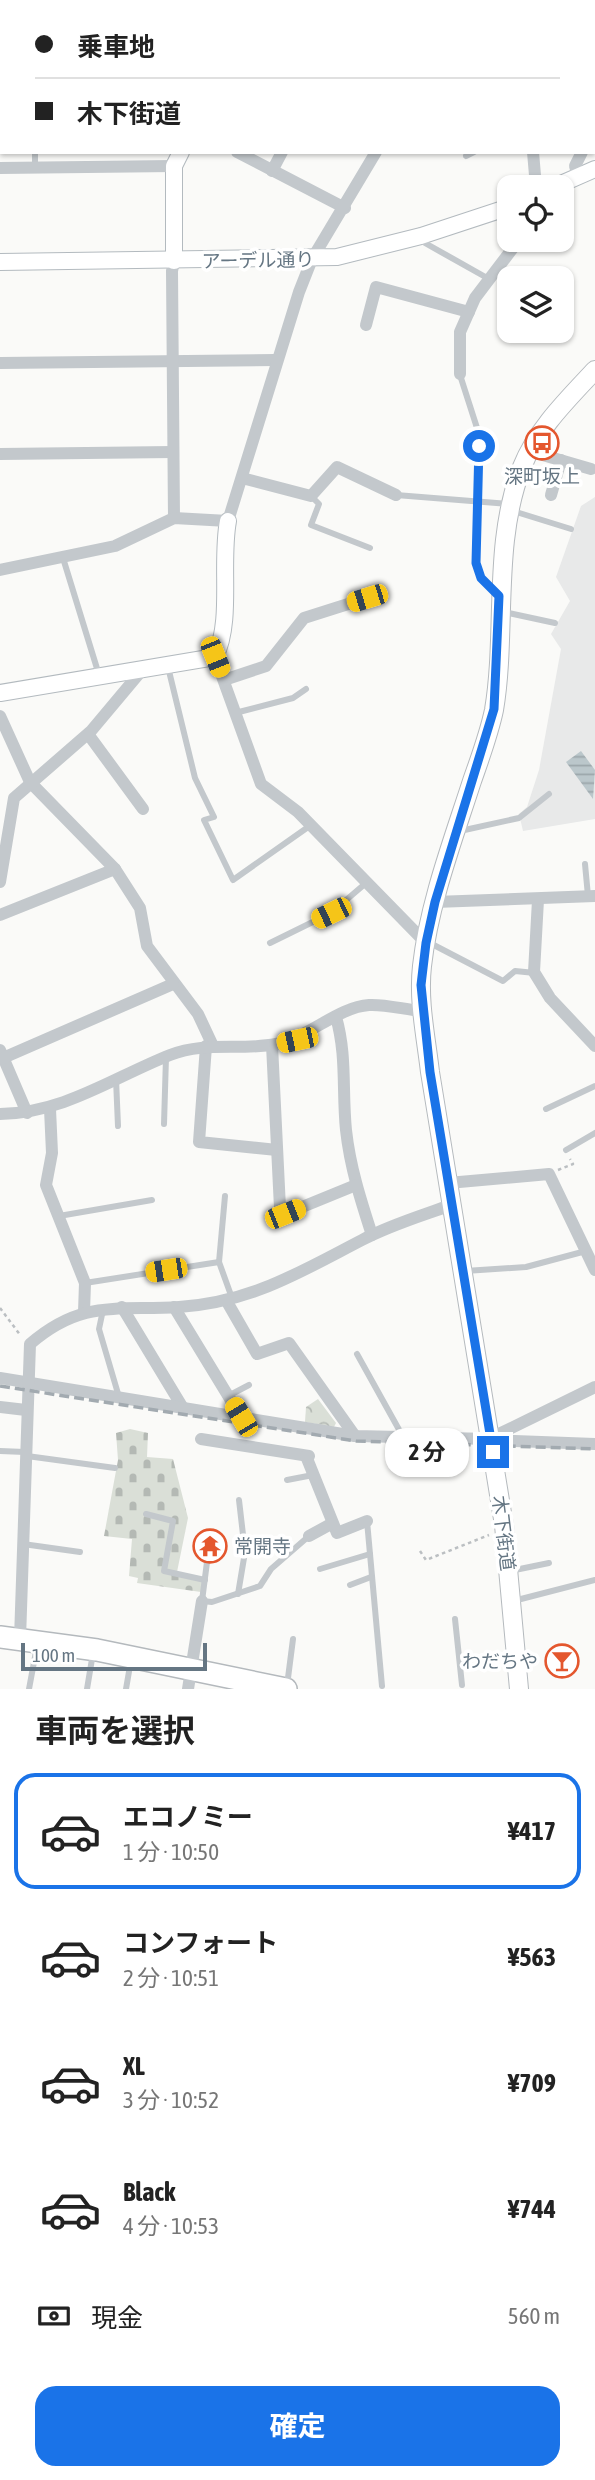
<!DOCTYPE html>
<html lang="ja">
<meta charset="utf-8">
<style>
:root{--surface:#fff;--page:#f6f6f6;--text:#222;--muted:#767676;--line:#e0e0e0;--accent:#1a73e8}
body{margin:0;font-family:"Asap Condensed","Noto Sans JP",sans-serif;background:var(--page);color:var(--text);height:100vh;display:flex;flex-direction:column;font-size:26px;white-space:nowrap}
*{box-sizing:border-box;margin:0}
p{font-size:23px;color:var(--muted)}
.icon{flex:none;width:38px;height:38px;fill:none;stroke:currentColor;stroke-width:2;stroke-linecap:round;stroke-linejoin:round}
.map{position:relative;height:1689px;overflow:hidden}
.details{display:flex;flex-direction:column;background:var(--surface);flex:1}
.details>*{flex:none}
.hud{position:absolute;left:0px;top:0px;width:595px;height:154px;box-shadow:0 2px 5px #0004;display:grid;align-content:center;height:154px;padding:0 35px;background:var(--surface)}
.buttons{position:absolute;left:497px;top:175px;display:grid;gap:14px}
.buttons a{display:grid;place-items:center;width:77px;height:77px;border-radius:14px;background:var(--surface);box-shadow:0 2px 5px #0004;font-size:35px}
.scale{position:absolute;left:21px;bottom:18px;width:186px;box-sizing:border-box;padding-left:7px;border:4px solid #657683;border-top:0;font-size:19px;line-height:24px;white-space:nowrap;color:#657683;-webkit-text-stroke:5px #fff;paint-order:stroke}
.end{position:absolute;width:32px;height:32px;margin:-16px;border:9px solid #1a73e8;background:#fff;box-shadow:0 0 0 4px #fff}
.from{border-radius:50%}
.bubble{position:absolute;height:49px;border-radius:21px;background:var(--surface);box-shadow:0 2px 5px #0004;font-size:23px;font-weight:700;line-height:49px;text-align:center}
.car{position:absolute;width:21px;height:42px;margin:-21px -10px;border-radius:9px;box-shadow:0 0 5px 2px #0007;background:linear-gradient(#f5c518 24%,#345 0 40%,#f5c518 0 76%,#345 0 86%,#f5c518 0)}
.hud b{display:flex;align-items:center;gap:24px;height:66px;font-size:26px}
.hud b+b{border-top:2px solid var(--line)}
.hud i{width:18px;height:18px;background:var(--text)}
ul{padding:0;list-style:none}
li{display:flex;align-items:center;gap:21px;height:116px;margin:0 14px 10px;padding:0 21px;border:4px solid transparent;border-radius:21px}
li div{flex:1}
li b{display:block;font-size:26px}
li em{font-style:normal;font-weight:700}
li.current{border-color:var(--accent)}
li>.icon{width:63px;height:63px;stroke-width:1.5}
h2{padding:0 35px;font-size:32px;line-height:84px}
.pay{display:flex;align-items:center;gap:18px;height:77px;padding:0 35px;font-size:26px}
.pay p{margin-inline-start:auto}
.action{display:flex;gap:14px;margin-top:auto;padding:14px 35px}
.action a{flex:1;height:80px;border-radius:21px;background:var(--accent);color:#fff;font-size:28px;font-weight:700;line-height:80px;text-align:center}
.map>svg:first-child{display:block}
.built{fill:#e8e9e9}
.cemetery{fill:url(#cemetery-stones)}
.park{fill:url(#park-crowns)}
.water{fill:url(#water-rules)}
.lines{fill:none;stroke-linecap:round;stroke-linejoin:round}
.secondary-casing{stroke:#b3babf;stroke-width:18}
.primary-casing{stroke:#b5babe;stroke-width:20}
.highway-casing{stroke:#b4b9bd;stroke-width:24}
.path{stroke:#bbbfc2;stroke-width:2.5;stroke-dasharray:3.5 3.5;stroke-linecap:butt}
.lane{stroke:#c3c8cc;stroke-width:6}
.street{stroke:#c3c8cc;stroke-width:12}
.secondary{stroke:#fff;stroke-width:16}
.primary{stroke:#fff;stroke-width:18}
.highway{stroke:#fff;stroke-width:21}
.rail{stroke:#a2aab0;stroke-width:3.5;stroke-dasharray:10 5;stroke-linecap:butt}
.route{stroke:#1a73e8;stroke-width:9}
.labels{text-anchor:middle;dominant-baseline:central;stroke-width:7;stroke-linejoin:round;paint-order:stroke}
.street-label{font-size:19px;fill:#657683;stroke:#fff}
.poi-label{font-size:19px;fill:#657683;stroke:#fff}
</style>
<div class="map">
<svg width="595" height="1689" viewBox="0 0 595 1689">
<defs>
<pattern id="cemetery-stones" width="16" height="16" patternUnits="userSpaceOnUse" patternTransform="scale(1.75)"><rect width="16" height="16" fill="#dadfd7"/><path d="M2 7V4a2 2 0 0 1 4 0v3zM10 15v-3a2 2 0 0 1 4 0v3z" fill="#b4b9b4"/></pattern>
<pattern id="park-crowns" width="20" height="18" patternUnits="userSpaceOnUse" patternTransform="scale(1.75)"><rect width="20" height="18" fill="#dadfd7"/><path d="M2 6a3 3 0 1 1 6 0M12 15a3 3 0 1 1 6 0" fill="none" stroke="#b4b9b4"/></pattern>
<pattern id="water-rules" width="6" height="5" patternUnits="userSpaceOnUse" patternTransform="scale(1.75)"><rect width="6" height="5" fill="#bbc7cb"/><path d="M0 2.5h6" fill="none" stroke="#9ca6aa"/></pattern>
</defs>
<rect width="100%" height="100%" fill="#fafaf8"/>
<path class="built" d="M595 497V819L523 831 519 814 527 807 539 770 561 649 551 634 570 601 556 577 581 506Z"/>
<path class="cemetery" d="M130 1429 148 1433 147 1457 173 1459 188 1518 177 1572 202 1582 201 1592 137 1583 138 1578 129 1576 132 1539 104 1536 118 1460 116 1433Z"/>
<path class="park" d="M318 1399 336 1423 334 1427 305 1422 306 1407Z"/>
<path class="water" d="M581 751 595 770 593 799 566 762Z"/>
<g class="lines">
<defs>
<g id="secondary">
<path d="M260 2 261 0"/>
<path d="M554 187 595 169"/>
<path d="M174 261V166L181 152"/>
<path d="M0 262 337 257 421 236 509 207"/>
<path d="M0 693 215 657C233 620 220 564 228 521"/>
</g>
<path id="primary" d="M519 1689 504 1525 430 1072C426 1037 418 1001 422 966 429 903 453 840 472 781 480 758 489 734 494 710 507 633 492 543 522 467 537 429 567 400 595 370"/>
<path id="highway" d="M0 1637 97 1650 286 1689"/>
</defs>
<use href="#secondary" class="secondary-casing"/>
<use href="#primary" class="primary-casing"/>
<use href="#highway" class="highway-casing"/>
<g class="path">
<path d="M558 1170 573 1164 570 1159"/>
<path d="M0 1308 21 1336"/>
<path d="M420 1551 426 1560 489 1535"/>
</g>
<g class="lane">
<path d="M35 152V167"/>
<path d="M466 156 474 152"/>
<path d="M422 238 425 243 489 279"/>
<path d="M460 375 478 431 476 563 481 578 498 594"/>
<path d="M396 495 509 504"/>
<path d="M311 496 319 504 311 525 370 548"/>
<path d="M513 511 571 529"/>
<path d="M63 558 99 675"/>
<path d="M504 612 555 623"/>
<path d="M168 667 195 778 214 817 204 820 233 880 311 825"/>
<path d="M235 713 293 698 306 689"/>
<path d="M460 831 519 818 549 794"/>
<path d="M585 864 588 896"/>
<path d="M428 942 503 981 515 971 535 973"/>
<path d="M270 943 331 913 366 883"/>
<path d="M116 1079 118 1126"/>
<path d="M546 1109 595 1086"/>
<path d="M164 1124 166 1057"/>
<path d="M566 1150 595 1133"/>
<path d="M59 1216 152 1200"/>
<path d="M219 1262 225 1196"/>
<path d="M465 1271 526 1267 586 1251"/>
<path d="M85 1283 219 1262 232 1298"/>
<path d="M103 1310 99 1329 119 1397"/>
<path d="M357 1354 402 1435"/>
<path d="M228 1396 249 1385"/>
<path d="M0 1451 25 1452"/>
<path d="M27 1456 115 1468"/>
<path d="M287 1480 313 1475"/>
<path d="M146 1514 173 1521 164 1571 205 1580"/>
<path d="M367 1521 382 1686"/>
<path d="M23 1544 80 1552"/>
<path d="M207 1562 202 1601 212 1602 260 1586 271 1569 309 1536"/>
<path d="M320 1569 370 1554"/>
<path d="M510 1571 549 1563"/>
<path d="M350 1585 371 1577"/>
<path d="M238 1594 245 1552 239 1500"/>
<path d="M521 1599 595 1580"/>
<path d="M455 1619 462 1685"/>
<path d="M288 1678 293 1639"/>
<path d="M29 1689 37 1646"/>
<path d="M87 1689 93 1653"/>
<path d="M126 1689 131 1660"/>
</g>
<g class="street">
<path d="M342 0 345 2"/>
<path d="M66 2 67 0"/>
<path d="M161 2 162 0"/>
<path d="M358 2 359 0"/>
<path d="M409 2V0"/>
<path d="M516 2 517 0"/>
<path d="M0 28 2 29"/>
<path d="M593 30H595"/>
<path d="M593 127 595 123"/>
<path d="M237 152 345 208"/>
<path d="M533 152 536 187"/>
<path d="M0 168 174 166"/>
<path d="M272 171 282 152"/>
<path d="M578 176 575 166 582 152"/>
<path d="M366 325 376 287 469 312"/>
<path d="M0 363 275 360"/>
<path d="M460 374V332L475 298 519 240"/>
<path d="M529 451 591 469"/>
<path d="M0 454 173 452"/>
<path d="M242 478 311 496 337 467 396 495"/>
<path d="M551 495 561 460"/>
<path d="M174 518 172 271 174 261"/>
<path d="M0 570 115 546 174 518 228 521 299 292 312 259 376 152"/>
<path d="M215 657 261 784 298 812 426 943"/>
<path d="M224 680 266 666 304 618 367 598"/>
<path d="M0 716 30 782 115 869 140 908 147 946 198 1014 213 1046"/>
<path d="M88 734 143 809"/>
<path d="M0 882 14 798 91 731 143 669"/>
<path d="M538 900 534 972 550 998 595 1046"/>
<path d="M435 902 595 896"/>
<path d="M0 915 115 869"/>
<path d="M336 1017C347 1055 342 1091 346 1130 350 1167 361 1201 372 1235"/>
<path d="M272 1045 280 1208 285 1214 356 1185"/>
<path d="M206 1046 199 1142 277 1150"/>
<path d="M0 1050 27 1113"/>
<path d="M3 1058 173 984"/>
<path d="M50 1109 52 1153 46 1185 85 1283 84 1312"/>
<path d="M0 1114C64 1113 112 1078 170 1055 205 1041 241 1051 276 1044 308 1038 338 1007 369 1005 386 1004 406 1010 422 1011"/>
<path d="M448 1183 549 1174 595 1270"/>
<path d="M226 1300 257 1354 289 1343 355 1436"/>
<path d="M122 1307 183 1408"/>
<path d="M174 1307 241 1417"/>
<path d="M0 1378 355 1436 491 1439"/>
<path d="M0 1407 26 1410"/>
<path d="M489 1435 499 1434 595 1387"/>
<path d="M201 1439 309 1456"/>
<path d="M491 1440 595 1444"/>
<path d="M306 1456 337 1533 367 1521"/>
<path d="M309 1536 331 1524"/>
<path d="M20 1639 30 1344C82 1299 117 1311 179 1307 252 1302 300 1272 362 1240 390 1225 421 1216 451 1205"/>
<path d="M188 1689 202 1601"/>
</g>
<use href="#secondary" class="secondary"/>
<use href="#primary" class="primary"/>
<use href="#highway" class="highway"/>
<path class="rail" d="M0 1386 356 1441 595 1449"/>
</g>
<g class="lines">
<path class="route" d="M479 446 476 563 481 578 499 596 494 709 435 902 426 943 421 985 430 1072 493 1452"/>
</g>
<defs>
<symbol id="bus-ring" viewBox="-11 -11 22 22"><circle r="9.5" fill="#fff" stroke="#e4572e" stroke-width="1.5"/><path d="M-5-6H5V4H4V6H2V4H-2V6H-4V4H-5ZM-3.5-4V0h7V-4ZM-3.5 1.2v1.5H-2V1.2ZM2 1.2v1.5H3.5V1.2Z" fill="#e4572e"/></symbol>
<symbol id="temple-ring" viewBox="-11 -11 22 22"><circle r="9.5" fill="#fff" stroke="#e4572e" stroke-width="1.5"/><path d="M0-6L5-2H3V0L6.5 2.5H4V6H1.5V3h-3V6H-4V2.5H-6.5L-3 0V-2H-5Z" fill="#e4572e"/></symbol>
<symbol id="bar-ring" viewBox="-11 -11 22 22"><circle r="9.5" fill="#fff" stroke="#e4572e" stroke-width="1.5"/><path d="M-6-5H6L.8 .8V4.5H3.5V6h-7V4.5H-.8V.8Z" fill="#e4572e"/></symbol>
</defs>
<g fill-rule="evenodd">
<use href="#bus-ring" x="523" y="424" width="38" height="38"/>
<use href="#temple-ring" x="191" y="1527" width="38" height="38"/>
<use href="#bar-ring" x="543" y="1642" width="38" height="38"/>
</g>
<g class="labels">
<g class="street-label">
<text transform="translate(258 260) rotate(-1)">アーデル通り</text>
<text transform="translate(504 1533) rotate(83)">木下街道</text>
</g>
<g class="poi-label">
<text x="542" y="476">深町坂上</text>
<text x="234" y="1546" text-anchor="start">常開寺</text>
<text x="538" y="1661" text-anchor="end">わだちや</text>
</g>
</g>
</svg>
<div class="buttons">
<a><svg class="icon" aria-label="locate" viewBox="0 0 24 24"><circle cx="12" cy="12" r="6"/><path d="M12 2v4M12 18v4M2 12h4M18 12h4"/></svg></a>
<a><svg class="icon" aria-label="layers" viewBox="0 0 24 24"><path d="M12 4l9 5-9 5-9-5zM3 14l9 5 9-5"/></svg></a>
</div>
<div class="scale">100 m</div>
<i class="end from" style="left:479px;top:446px"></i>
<i class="end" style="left:493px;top:1452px"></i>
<div class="bubble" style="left:385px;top:1428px;width:84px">2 分</div>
<i class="car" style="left:367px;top:598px;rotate:253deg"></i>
<i class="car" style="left:215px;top:657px;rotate:158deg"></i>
<i class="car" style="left:331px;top:913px;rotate:244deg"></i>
<i class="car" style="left:297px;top:1040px;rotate:258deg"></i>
<i class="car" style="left:285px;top:1214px;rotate:68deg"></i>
<i class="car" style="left:166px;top:1270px;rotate:261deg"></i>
<i class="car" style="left:241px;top:1417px;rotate:329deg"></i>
<div class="hud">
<b><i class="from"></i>乗車地</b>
<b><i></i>木下街道</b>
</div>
</div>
<section class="details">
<h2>車両を選択</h2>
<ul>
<li class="current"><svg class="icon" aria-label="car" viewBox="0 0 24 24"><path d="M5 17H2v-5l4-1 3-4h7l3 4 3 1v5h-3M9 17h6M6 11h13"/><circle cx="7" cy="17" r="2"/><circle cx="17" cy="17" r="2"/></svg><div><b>エコノミー</b><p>1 分 · 10:50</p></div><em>¥417</em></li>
<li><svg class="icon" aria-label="car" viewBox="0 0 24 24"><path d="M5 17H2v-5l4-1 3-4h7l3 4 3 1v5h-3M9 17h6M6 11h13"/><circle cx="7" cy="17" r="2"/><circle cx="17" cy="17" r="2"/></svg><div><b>コンフォート</b><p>2 分 · 10:51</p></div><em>¥563</em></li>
<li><svg class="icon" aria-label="car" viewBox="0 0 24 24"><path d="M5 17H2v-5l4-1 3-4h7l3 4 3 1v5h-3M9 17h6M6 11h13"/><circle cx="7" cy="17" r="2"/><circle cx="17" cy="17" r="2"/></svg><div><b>XL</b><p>3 分 · 10:52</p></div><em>¥709</em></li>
<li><svg class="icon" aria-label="car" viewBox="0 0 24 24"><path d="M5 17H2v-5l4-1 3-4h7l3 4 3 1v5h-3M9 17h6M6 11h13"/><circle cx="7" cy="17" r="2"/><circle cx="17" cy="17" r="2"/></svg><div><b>Black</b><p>4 分 · 10:53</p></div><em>¥744</em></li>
</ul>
<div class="pay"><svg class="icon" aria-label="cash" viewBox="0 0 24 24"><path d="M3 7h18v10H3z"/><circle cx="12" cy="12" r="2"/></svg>現金<p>560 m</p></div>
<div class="action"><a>確定</a></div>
</section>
